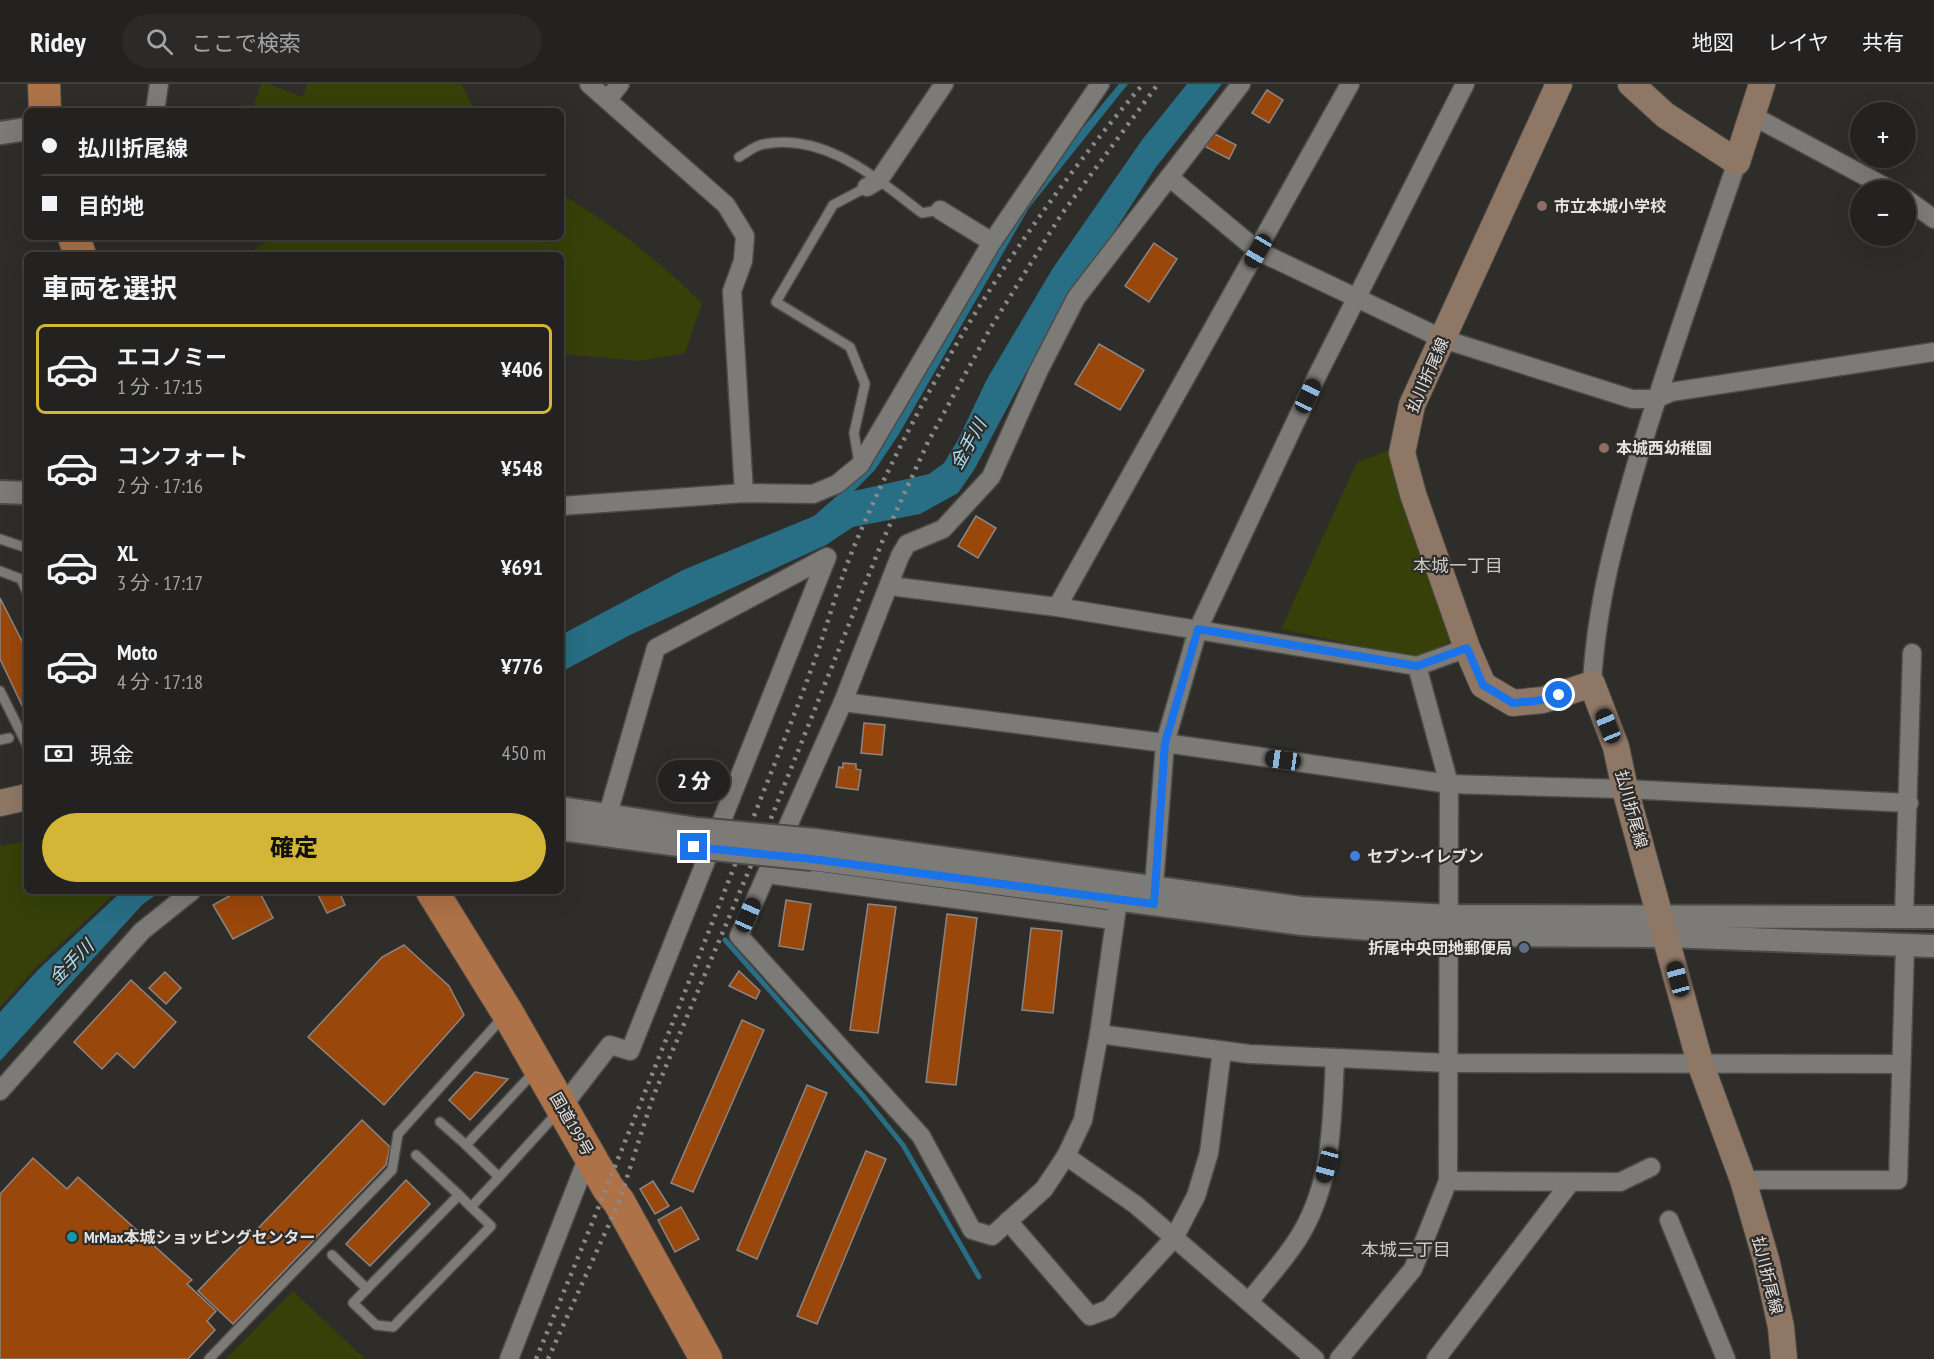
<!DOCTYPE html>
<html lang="ja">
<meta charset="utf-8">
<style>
:root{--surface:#232220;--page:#2b2a29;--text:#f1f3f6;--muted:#a3a4a5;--line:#403f3e;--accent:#d3b635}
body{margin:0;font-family:"PT Sans Narrow","Noto Sans JP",sans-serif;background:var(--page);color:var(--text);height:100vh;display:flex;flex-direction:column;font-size:22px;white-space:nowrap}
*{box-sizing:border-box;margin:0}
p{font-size:20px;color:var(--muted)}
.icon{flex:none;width:33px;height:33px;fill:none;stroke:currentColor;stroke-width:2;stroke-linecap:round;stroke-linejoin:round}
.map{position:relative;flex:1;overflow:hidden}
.panel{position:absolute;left:24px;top:168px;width:540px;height:642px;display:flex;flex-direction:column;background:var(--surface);border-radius:9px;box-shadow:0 6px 24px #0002,0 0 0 2px var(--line)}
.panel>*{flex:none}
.top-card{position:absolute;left:24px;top:24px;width:540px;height:132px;border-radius:9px;box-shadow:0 6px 24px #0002,0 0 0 2px var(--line);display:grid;align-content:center;height:132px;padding:0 18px;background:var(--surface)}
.tools{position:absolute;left:1850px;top:18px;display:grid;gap:12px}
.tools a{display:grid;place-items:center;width:66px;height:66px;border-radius:50%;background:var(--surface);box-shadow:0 6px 24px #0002,0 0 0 2px var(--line);font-size:30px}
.end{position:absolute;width:27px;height:27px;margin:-14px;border:8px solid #1a73e8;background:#fff;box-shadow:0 0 0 3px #fff}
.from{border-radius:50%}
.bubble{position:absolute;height:42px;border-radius:21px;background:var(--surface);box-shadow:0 6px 24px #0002,0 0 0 2px var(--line);font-size:20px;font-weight:800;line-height:42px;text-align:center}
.car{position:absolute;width:18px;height:36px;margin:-18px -9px;border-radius:8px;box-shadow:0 0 4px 2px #0007;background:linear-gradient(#222 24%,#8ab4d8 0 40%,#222 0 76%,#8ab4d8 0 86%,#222 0)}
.top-card b{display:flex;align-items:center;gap:21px;height:57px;font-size:22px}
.top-card b+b{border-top:2px solid var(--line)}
.top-card i{width:15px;height:15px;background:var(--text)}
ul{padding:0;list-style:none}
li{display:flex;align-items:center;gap:18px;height:90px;margin:0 12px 9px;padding:0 6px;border:3px solid transparent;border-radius:9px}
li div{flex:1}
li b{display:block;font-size:22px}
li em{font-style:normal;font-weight:800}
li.selected{border-color:var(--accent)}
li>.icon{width:54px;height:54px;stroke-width:1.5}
h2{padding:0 18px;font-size:27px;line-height:72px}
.pay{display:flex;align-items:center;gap:15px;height:66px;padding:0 18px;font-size:22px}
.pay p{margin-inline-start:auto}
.primary-button{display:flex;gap:12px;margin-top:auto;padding:12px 18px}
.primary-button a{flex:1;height:69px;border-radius:36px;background:var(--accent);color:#111;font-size:24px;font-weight:800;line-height:69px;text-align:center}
header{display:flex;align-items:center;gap:36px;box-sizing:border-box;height:84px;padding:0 30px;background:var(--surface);border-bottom:2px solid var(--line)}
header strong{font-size:28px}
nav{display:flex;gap:33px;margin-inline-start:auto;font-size:21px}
.search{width:420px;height:54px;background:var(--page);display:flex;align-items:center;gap:15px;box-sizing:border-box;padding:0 21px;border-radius:33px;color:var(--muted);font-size:22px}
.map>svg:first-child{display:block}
.green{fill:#364008}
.water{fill:#286e84}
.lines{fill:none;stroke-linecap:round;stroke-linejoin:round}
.stream{stroke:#286e84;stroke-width:5}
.building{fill:#9a470b;stroke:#8b8684;stroke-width:1.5}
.service-casing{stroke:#4d4b48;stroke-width:12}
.minor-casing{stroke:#4d4b48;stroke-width:21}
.tertiary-casing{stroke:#4d4b48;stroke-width:26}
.secondary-casing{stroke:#4d4b48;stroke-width:28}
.trunk-casing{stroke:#4d4b48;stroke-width:34}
.service{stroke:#7d7b77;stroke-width:9}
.minor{stroke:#7d7b77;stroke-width:18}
.tertiary{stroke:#7d7b77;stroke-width:22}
.secondary{stroke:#8f7765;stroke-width:26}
.trunk{stroke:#ad7248;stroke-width:32}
.rail{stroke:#8b8987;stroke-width:4.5;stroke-dasharray:3 6;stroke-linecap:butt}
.tertiary-bridge-casing{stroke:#4d4b48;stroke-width:26;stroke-linecap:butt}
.tertiary-bridge{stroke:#7d7b77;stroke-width:22}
.route{stroke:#1a73e8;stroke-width:8}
.education-dot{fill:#8d6e63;stroke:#2f2d2a;stroke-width:2}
.shop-dot{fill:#3f7fe0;stroke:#2f2d2a;stroke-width:2}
.service-dot{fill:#5c6f8a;stroke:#2f2d2a;stroke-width:2}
.culture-dot{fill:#0f9aa8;stroke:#2f2d2a;stroke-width:2}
.labels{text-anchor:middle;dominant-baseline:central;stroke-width:4.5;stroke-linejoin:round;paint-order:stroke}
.poi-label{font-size:16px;font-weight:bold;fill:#e5e3e1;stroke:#2f2d2a;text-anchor:start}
.street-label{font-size:16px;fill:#e5e3e1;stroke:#2f2d2a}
.water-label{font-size:18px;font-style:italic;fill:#a9e0f5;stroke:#2f2d2a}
.neighbourhood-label{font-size:18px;fill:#cbc9c5;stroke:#2f2d2a}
</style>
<header>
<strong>Ridey</strong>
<div class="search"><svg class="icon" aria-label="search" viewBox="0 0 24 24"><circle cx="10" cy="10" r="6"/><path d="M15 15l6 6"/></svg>ここで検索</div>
<nav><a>地図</a><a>レイヤ</a><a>共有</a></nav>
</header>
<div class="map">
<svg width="1934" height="1275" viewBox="0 0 1934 1275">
<rect width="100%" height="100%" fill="#2f2d2a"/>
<g class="green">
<path d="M261 0H269L303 13 307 0H461L475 26 480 27H199V24L254 21Z"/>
<path d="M561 110C615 142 657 175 702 219L685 269 639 277 561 270V171H246L273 153H561Z"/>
<path d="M1392 365 1456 555 1415 574 1281 545 1357 378Z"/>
<path d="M27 757V807H117L36 883 0 923V762Z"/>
<path d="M293 1207 365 1275H226Z"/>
</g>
<g class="water">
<path d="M1119 0H1128L1029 124 899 350 875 386 854 407 929 390 944 379 958 356 987 295 1053 184 1142 56 1187 0H1222L1156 83 1042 259 974 386 958 409 920 430 853 443 826 461 630 551 561 588V551L683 486 814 432 870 383 1017 130 1056 76Z"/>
<path d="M122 807H161L142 821 0 977V928L38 886Z"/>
</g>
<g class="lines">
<path class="stream" d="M725 856 864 1013 903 1061 979 1193"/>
</g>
<g class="building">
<path d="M1267 6 1283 16 1269 39 1252 29Z"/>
<path d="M1213 49 1236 61 1229 75 1206 63Z"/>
<path d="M1154 159 1177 175 1149 218 1125 202Z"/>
<path d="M1099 260 1144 286 1120 326 1075 300Z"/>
<path d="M976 432 996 444 978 474 958 462Z"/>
<path d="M0 514 27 567V632L0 575Z"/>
<path d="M864 639 885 641 882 671 861 669Z"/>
<path d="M843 679 856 680V685L861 686 858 706 836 703 839 683 843 684Z"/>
<path d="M238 807H259L273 834 233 855 213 821Z"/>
<path d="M316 807H339L345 821 327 829Z"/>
<path d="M786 816 811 820 803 866 779 862Z"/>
<path d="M868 820 896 823 878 949 850 946Z"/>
<path d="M947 830 977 834 956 1001 926 998Z"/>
<path d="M1031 844 1062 847 1053 929 1022 926Z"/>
<path d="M404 861 449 902 464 931 384 1021 308 953 382 873Z"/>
<path d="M739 887 760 907 756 915 729 902Z"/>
<path d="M165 888 181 904 166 920 149 904Z"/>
<path d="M131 896 176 938 134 984 117 969 102 985 74 958Z"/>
<path d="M742 936 764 946 693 1108 671 1099Z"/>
<path d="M475 988 508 995 470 1036 449 1016Z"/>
<path d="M807 1001 827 1009 757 1175 737 1166Z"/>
<path d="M362 1036 390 1063 386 1081 233 1240 198 1207Z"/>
<path d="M866 1067 886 1075 817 1240 797 1232Z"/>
<path d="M33 1074 67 1105 78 1093 192 1196 187 1200 216 1227 207 1237 215 1246 188 1275H0V1110Z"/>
<path d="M406 1096 430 1120 370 1182 346 1160Z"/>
<path d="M653 1097 669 1122 655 1130 640 1105Z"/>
<path d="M681 1123 699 1155 675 1168 658 1136Z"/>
</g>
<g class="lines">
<defs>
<g id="service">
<path d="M739 73C746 69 756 61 764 60 825 48 877 95 922 129L940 126"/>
<path d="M859 379 854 349 865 300 850 263 776 218 833 121 867 103"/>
<path d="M0 455 27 464"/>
<path d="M0 487 21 495 27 508"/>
<path d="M0 607 27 661"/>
<path d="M0 656 9 654"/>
<path d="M440 1038 466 1061 535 987"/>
<path d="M466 1061 499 1093 557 1029"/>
<path d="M416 1071 459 1111"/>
<path d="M471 1123 459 1111 353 1219 376 1241 393 1243 491 1142 471 1123 499 1093"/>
<path d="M332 1171 367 1205"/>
<path d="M209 1275 392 1086 398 1050 504 932"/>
</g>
<g id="minor">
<path d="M589 0 726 121 745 152 743 177 732 207 744 409"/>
<path d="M608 15 620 0"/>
<path d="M155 27 159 0"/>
<path d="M1753 32 1891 106"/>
<path d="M1169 93 1258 167 1443 255 1632 315H1656L1671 308 1934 268"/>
<path d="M867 103 879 96 944 0"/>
<path d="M1905 114 1934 135"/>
<path d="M940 126 992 158"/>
<path d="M561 422 744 409 813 410 837 400 860 381 992 158 1100 0"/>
<path d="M890 502 1057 523 1417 582 1449 700 1448 1097 1413 1185 1339 1275"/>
<path d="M1057 523 1350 0"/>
<path d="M1417 582 1467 564"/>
<path d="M1592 600C1596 520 1617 445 1640 368 1670 271 1704 174 1737 78"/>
<path d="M843 618 1165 659 1449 700 1625 705 1909 719"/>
<path d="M767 790 1113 836"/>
<path d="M1153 815 1165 659 1198 545 1318 290 1465 0"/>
<path d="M1118 816 1099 950 1083 1036 1066 1072 1044 1105 992 1152 972 1146 921 1052 739 852 843 618 900 472 907 460 943 445 991 393 1039 286 1076 214 1241 0"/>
<path d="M1904 832 1912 569"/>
<path d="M1099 950 1249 970 1447 979 1901 980"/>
<path d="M0 1007 142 847 192 807"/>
<path d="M562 1023 610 961 630 967 827 473 656 564 608 730"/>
<path d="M1066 1072 1136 1121 1315 1275"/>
<path d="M1743 1096H1898L1905 862"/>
<path d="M1448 1097 1620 1098 1651 1083"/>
<path d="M1669 1136 1726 1275"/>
<path d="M1008 1137 1090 1232 1109 1225 1174 1154 1196 1112 1209 1069 1222 967"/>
<path d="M1249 1218C1266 1195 1288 1173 1302 1148 1333 1094 1332 1034 1335 974"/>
<path d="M509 1275 589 1070"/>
<path d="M1436 1275 1570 1099"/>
</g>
<g id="tertiary">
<path d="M0 49 27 45"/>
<path d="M0 408 27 409"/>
<path d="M561 724 698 745"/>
<path d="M561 745 694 763"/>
<path d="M815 756 1301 824 1449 832 1934 833"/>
<path d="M812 775 1303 840 1449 851 1667 852 1934 862"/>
</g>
<g id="secondary">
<path d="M1559 0 1412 321 1402 369 1413 410 1467 564 1483 601 1513 619 1543 616 1592 600 1616 663 1625 705 1700 979 1743 1096 1767 1179 1781 1243 1784 1275"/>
<path d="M1631 0 1665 31 1737 78 1762 0"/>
<path d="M0 719 27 713"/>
</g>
<g id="trunk">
<path d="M44 0 45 27"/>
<path d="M74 153 80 171"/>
<path d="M432 807 507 928 608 1104 619 1118 706 1275"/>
</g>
</defs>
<use href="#service" class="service-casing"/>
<use href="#minor" class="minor-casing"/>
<use href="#tertiary" class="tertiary-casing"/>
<use href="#secondary" class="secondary-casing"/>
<use href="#trunk" class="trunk-casing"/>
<use href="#service" class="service"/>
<use href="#minor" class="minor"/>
<use href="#tertiary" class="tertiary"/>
<use href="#secondary" class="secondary"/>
<use href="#trunk" class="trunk"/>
<g class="rail">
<path d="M536 1275C611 1095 683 914 754 732 773 683 793 635 811 586 827 544 838 499 856 458 926 293 1026 137 1143 0"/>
<path d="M548 1275 619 1118 653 1013 774 727 882 458 928 358 991 243 1061 131 1158 0"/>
</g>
<defs>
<g id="tertiary-bridge">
<path d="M698 745 815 756"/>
<path d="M694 763 812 775"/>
</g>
</defs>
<use href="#tertiary-bridge" class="tertiary-bridge-casing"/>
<use href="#tertiary-bridge" class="tertiary-bridge"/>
</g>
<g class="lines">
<path class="route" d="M694 763 812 775 1154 820 1165 659 1198 545 1417 582 1467 564 1483 601 1513 619 1543 616 1559 611"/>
</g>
<g class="education-dot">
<circle cx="1542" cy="122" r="6"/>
<circle cx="1604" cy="364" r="6"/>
</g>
<circle class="shop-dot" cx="1355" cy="772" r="6"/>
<circle class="service-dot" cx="1524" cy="864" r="6"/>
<circle class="culture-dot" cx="72" cy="1153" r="6"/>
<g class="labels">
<g class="poi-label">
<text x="1554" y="122">市立本城小学校</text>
<text x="1616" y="364">本城西幼稚園</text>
<text x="1367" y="772">セブン-イレブン</text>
<text x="1512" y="864" text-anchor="end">折尾中央団地郵便局</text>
<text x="84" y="1153">MrMax本城ショッピングセンター</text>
</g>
<g class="street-label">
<text transform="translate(1427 291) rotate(-66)">払川折尾線</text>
<text transform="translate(1632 725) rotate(75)">払川折尾線</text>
<text transform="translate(572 1040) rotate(60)">国道199号</text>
<text transform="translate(1768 1191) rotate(76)">払川折尾線</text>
</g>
<g class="water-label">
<text transform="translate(968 360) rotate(-61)">金手川</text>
<text transform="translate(71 878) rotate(-45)">金手川</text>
</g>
<g class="neighbourhood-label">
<text x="1458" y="481">本城一丁目</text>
<text x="1406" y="1165">本城三丁目</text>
</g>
</g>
</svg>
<div class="tools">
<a>+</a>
<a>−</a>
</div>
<i class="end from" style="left:1559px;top:611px"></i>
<i class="end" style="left:694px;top:763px"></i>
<div class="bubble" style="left:658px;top:676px;width:72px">2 分</div>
<i class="car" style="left:1258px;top:167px;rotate:210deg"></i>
<i class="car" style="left:1308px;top:312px;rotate:25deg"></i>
<i class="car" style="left:1608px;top:642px;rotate:338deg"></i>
<i class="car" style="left:1283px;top:676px;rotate:278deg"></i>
<i class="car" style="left:748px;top:831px;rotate:24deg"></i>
<i class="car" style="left:1678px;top:895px;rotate:345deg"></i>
<i class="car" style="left:1327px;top:1081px;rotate:195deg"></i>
<div class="top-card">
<b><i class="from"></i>払川折尾線</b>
<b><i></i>目的地</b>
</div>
<section class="panel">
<h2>車両を選択</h2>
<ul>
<li class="selected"><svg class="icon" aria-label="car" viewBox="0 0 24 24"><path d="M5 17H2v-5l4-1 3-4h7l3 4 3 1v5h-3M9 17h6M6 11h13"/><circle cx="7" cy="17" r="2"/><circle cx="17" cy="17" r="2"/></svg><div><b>エコノミー</b><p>1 分 · 17:15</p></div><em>¥406</em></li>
<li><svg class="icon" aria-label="car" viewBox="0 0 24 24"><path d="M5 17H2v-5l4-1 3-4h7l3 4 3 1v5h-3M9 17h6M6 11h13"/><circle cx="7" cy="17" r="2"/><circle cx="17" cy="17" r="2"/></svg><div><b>コンフォート</b><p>2 分 · 17:16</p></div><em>¥548</em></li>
<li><svg class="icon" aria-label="car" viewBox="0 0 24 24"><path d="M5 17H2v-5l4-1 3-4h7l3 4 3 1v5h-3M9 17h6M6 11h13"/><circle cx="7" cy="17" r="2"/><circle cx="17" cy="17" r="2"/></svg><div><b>XL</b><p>3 分 · 17:17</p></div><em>¥691</em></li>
<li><svg class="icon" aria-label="car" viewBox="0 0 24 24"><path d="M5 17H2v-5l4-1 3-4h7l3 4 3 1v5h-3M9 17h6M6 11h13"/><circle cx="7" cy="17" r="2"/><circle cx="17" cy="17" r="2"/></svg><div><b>Moto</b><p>4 分 · 17:18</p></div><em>¥776</em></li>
</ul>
<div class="pay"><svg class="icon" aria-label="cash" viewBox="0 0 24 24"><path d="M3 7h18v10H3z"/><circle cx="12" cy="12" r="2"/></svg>現金<p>450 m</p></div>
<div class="primary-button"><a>確定</a></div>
</section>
</div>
